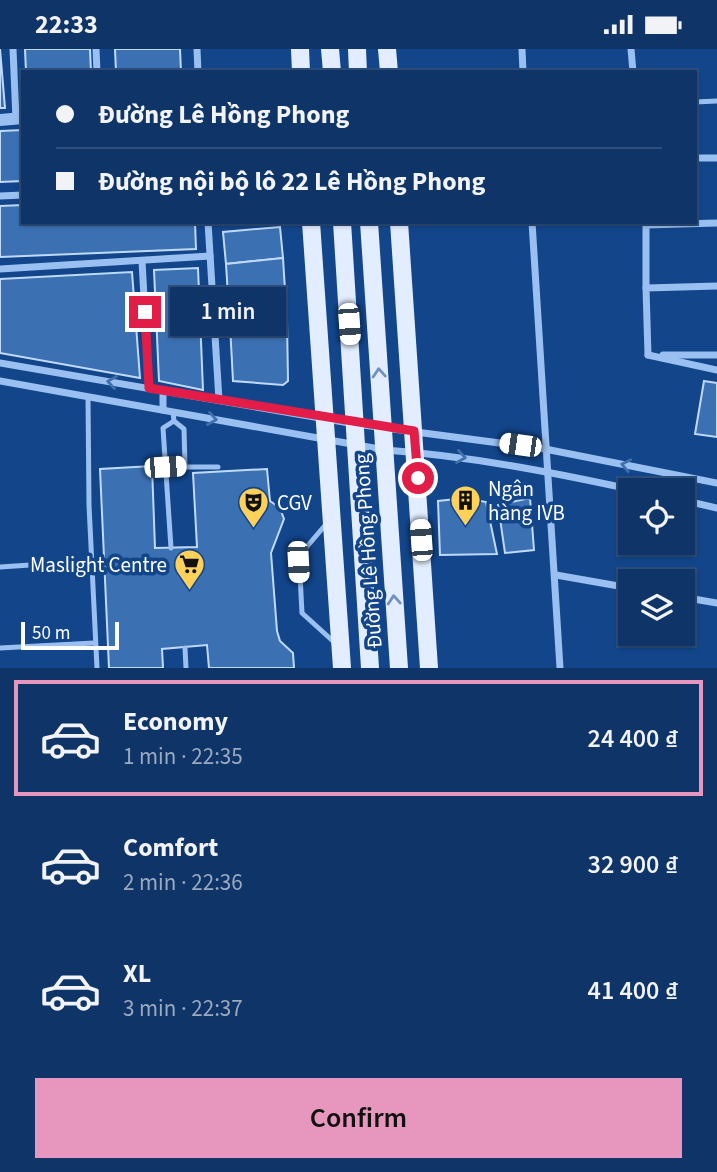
<!DOCTYPE html>
<meta charset="utf-8">
<style>
:root{--surface:#0e3468;--page:#173c6e;--text:#f1f3f6;--muted:#9baac0;--line:#2e4f7c;--accent:#e797bd}
body{margin:0;font-family:"Source Sans 3",sans-serif;background:var(--page);color:var(--text);height:100vh;display:flex;flex-direction:column;font-size:26px;white-space:nowrap}
*{box-sizing:border-box;margin:0}
p{font-size:23px;color:var(--muted)}
.icon{flex:none;width:38px;height:38px;fill:none;stroke:currentColor;stroke-width:2;stroke-linecap:round;stroke-linejoin:round}
.map{position:relative;height:619px;overflow:hidden}
.details{display:flex;flex-direction:column;background:var(--surface);flex:1}
.details>*{flex:none}
.top-card{position:absolute;left:21px;top:21px;width:676px;height:154px;border-radius:0px;box-shadow:0 2px 5px #0004,0 0 0 2px var(--line);display:grid;align-content:center;height:154px;padding:0 35px;background:var(--surface)}
.controls{position:absolute;left:618px;top:429px;display:grid;gap:14px}
.controls a{display:grid;place-items:center;width:77px;height:77px;border-radius:0px;background:var(--surface);box-shadow:0 2px 5px #0004,0 0 0 2px var(--line);font-size:35px}
.scale{position:absolute;left:21px;bottom:18px;width:98px;box-sizing:border-box;padding-left:7px;border:4px solid #fff;border-top:0;font-size:19px;line-height:24px;white-space:nowrap;color:#fff;-webkit-text-stroke:5px #12458a;paint-order:stroke}
.end{position:absolute;width:32px;height:32px;margin:-16px;border:9px solid #e11d48;background:#fff;box-shadow:0 0 0 4px #fff}
.from{border-radius:50%}
.bubble{position:absolute;height:49px;border-radius:0px;background:var(--surface);box-shadow:0 2px 5px #0004,0 0 0 2px var(--line);font-size:23px;font-weight:600;line-height:49px;text-align:center}
.car{position:absolute;width:21px;height:42px;margin:-21px -10px;border-radius:9px;box-shadow:0 0 5px 2px #0007;background:linear-gradient(#fff 24%,#345 0 40%,#fff 0 76%,#345 0 86%,#fff 0)}
.top-card b{display:flex;align-items:center;gap:24px;height:66px;font-size:26px}
.top-card b+b{border-top:2px solid var(--line)}
.top-card i{width:18px;height:18px;background:var(--text)}
ul{padding:12px 0 0;list-style:none}
li{display:flex;align-items:center;gap:21px;height:116px;margin:0 14px 10px;padding:0 21px;border:4px solid transparent;border-radius:0px}
li div{flex:1}
li b{display:block;font-size:26px}
li em{font-style:normal;font-weight:600}
li.current{border-color:var(--accent)}
li>.icon{width:63px;height:63px;stroke-width:1.5}
.cta{display:flex;gap:14px;margin-top:auto;padding:14px 35px}
.cta a{flex:1;height:80px;border-radius:0px;background:var(--accent);color:#111;font-size:28px;font-weight:600;line-height:80px;text-align:center}
.status{display:flex;justify-content:space-between;align-items:center;height:49px;padding:0 35px;background:var(--surface);direction:ltr}
.status svg{height:19px;fill:currentColor}
.map>svg:first-child{display:block}
.building{fill:#3b70b3;stroke:#bfdafc;stroke-width:2}
.lines{fill:none;stroke-linecap:round;stroke-linejoin:round}
.service{stroke:#99c0f0;stroke-width:5}
.minor{stroke:#99c0f0;stroke-width:7}
.tertiary{stroke:#99c0f0;stroke-width:12}
.primary{stroke:#e2edff;stroke-width:18}
.oneway{stroke:#7091bf}
.oneway2{stroke:#4170ae}
.route{stroke:#e11d48;stroke-width:9}
.labels{text-anchor:middle;dominant-baseline:central;stroke-width:7;stroke-linejoin:round;paint-order:stroke}
.poi-label{font-size:21px;fill:#fff;stroke:#12458a;text-anchor:start}
.street-label{font-size:21px;fill:#fff;stroke:#12458a}
</style>
<div class="status"><b>22:33</b><svg viewBox="0 0 49 12"><path d="M0 12V9h3v3zM5 12V6h3v6zM10 12V3h3v9zM15 12V0h3v12zM26 1h20v11H26zM47 4h2v5h-2z"/></svg></div>
<div class="map">
<svg width="717" height="619" viewBox="0 0 717 619">
<rect width="100%" height="100%" fill="#12458a"/>
<g class="building">
<path d="M0 0 5 59H0Z"/>
<path d="M25 0H90L91 23H26Z"/>
<path d="M115 0H180L181 23H116Z"/>
<path d="M23 81V132L0 133V82Z"/>
<path d="M23 156V173H195L196 200 0 208V157Z"/>
<path d="M280 178 283 209 226 215 223 183Z"/>
<path d="M283 209 285 241 228 247 226 215Z"/>
<path d="M198 219 203 341 159 332 154 221Z"/>
<path d="M132 223 140 329 0 304V230Z"/>
<path d="M285 241 287 271 230 276 228 247Z"/>
<path d="M287 271 288 332 283 336 233 332 230 276Z"/>
<path d="M704 332 717 334V388L695 385Z"/>
<path d="M152 417 155 499 197 498 193 424 267 420 270 452 280 459 284 470 271 504 277 582 280 592 293 604 294 619H209L207 596 162 600 163 619H109L100 420Z"/>
<path d="M466 449 486 453 497 505 440 506 438 452Z"/>
<path d="M530 449 534 501 505 504 498 456Z"/>
</g>
<g class="lines">
<g class="service">
<path d="M695 53 717 52"/>
<path d="M88 348 89 456 97 619"/>
<path d="M173 363 174 372 184 380 185 418"/>
<path d="M165 418H218"/>
<path d="M327 474 299 507 302 564 334 593"/>
<path d="M171 499 163 379 174 372"/>
<path d="M0 518 91 512"/>
<path d="M0 599 94 594"/>
<path d="M185 599 186 619"/>
</g>
<g class="minor">
<path d="M13 0 16 70"/>
<path d="M96 0 97 23"/>
<path d="M197 0 198 23"/>
<path d="M522 0 523 23"/>
<path d="M631 0 633 23"/>
<path d="M695 109H717"/>
<path d="M0 147 23 146"/>
<path d="M208 173 219 351"/>
<path d="M532 173 560 619"/>
<path d="M142 212 149 339"/>
<path d="M0 220 210 207"/>
<path d="M646 239V176L717 174"/>
<path d="M648 306 646 239 717 237"/>
<path d="M648 306 717 321"/>
<path d="M663 306H717"/>
<path d="M0 314 355 375 545 400 717 434"/>
<path d="M0 332 385 401C469 407 551 423 634 441"/>
<path d="M163 342V361"/>
<path d="M682 451 717 459"/>
<path d="M556 526 630 539"/>
<path d="M682 548 717 554"/>
</g>
<path class="tertiary" d="M0 71 23 69"/>
<g class="primary">
<path d="M300 0 301 23"/>
<path d="M330 0 332 23"/>
<path d="M357 0 358 23"/>
<path d="M387 0 389 23"/>
<path d="M311 173 342 619"/>
<path d="M342 173 370 619"/>
<path d="M369 173 399 619"/>
<path d="M399 173 429 619"/>
</g>
</g>
<defs><path id="oneway-chevron" d="M-2-3.5L2.5 0L-2 3.5" fill="none" stroke-width="1.6" stroke-linecap="round" stroke-linejoin="round" transform="scale(1.75)"/></defs>
<g class="oneway">
<use href="#oneway-chevron" transform="translate(379 324) rotate(-94)"/>
<use href="#oneway-chevron" transform="translate(394 551) rotate(-94)"/>
</g>
<g class="oneway2">
<use href="#oneway-chevron" transform="translate(112 333) rotate(-170)"/>
<use href="#oneway-chevron" transform="translate(212 370) rotate(10)"/>
<use href="#oneway-chevron" transform="translate(461 408) rotate(9)"/>
<use href="#oneway-chevron" transform="translate(626 416) rotate(-169)"/>
</g>
<g class="lines">
<path class="route" d="M145 263 149 339 414 382 418 429"/>
</g>
<defs>
<symbol id="building-pin" viewBox="-11 -11 22 30"><path d="M0 17L-7.5 6A9.5 9.5 0 1 1 7.5 6Z" fill="#ffd158" stroke="#12458a"/><path d="M-4-6H4V6H1V3H-1V6H-4ZM-2.5-4.3h1.7v1.8h-1.7ZM.8-4.3h1.7v1.8H.8ZM-2.5-1h1.7V.8h-1.7ZM.8-1h1.7V.8H.8Z" fill="#111"/></symbol>
<symbol id="theatre-pin" viewBox="-11 -11 22 30"><path d="M0 17L-7.5 6A9.5 9.5 0 1 1 7.5 6Z" fill="#ffd158" stroke="#12458a"/><path d="M-5-5.5Q0-4 5-5.5V0Q5 5 0 6Q-5 5-5 0ZM-3.3-2.5H-1v1.5H-3.3ZM1-2.5H3.3v1.5H1ZM-2.8 1Q0 5.5 2.8 1Z" fill="#111"/></symbol>
<symbol id="supermarket-pin" viewBox="-11 -11 22 30"><path d="M0 17L-7.5 6A9.5 9.5 0 1 1 7.5 6Z" fill="#ffd158" stroke="#12458a"/><path d="M-6-5.5h2.5l.6 2H6L4.5 2H-2.5L-4.4-4H-6ZM-1.5 3.2a1.3 1.3 0 1 0 .1 0ZM3 3.2a1.3 1.3 0 1 0 .1 0Z" fill="#111"/></symbol>
</defs>
<g fill-rule="evenodd">
<use href="#building-pin" x="448" y="434" width="35" height="47"/>
<use href="#theatre-pin" x="236" y="436" width="35" height="47"/>
<use href="#supermarket-pin" x="172" y="498" width="35" height="47"/>
</g>
<g class="labels">
<g class="poi-label">
<text x="488" y="440">Ngân<tspan x="488" dy="24">hàng IVB</tspan></text>
<text x="277" y="454">CGV</text>
<text x="167" y="516" text-anchor="end">Maslight Centre</text>
</g>
<g class="street-label">
<text transform="translate(368 502) rotate(-94)">Đường Lê Hồng Phong</text>
</g>
</g>
</svg>
<div class="controls">
<a><svg class="icon" aria-label="locate" viewBox="0 0 24 24"><circle cx="12" cy="12" r="6"/><path d="M12 2v4M12 18v4M2 12h4M18 12h4"/></svg></a>
<a><svg class="icon" aria-label="layers" viewBox="0 0 24 24"><path d="M12 4l9 5-9 5-9-5zM3 14l9 5 9-5"/></svg></a>
</div>
<div class="scale">50 m</div>
<i class="end from" style="left:418px;top:429px"></i>
<i class="end" style="left:145px;top:263px"></i>
<div class="bubble" style="left:170px;top:238px;width:116px">1 min</div>
<i class="car" style="left:349px;top:275px;rotate:176deg"></i>
<i class="car" style="left:520px;top:396px;rotate:278deg"></i>
<i class="car" style="left:165px;top:418px;rotate:87deg"></i>
<i class="car" style="left:421px;top:491px;rotate:356deg"></i>
<i class="car" style="left:298px;top:513px;rotate:177deg"></i>
<div class="top-card">
<b><i class="from"></i>Đường Lê Hồng Phong</b>
<b><i></i>Đường nội bộ lô 22 Lê Hồng Phong</b>
</div>
</div>
<section class="details">
<ul>
<li class="current"><svg class="icon" aria-label="car" viewBox="0 0 24 24"><path d="M5 17H2v-5l4-1 3-4h7l3 4 3 1v5h-3M9 17h6M6 11h13"/><circle cx="7" cy="17" r="2"/><circle cx="17" cy="17" r="2"/></svg><div><b>Economy</b><p>1 min · 22:35</p></div><em>24 400 ₫</em></li>
<li><svg class="icon" aria-label="car" viewBox="0 0 24 24"><path d="M5 17H2v-5l4-1 3-4h7l3 4 3 1v5h-3M9 17h6M6 11h13"/><circle cx="7" cy="17" r="2"/><circle cx="17" cy="17" r="2"/></svg><div><b>Comfort</b><p>2 min · 22:36</p></div><em>32 900 ₫</em></li>
<li><svg class="icon" aria-label="car" viewBox="0 0 24 24"><path d="M5 17H2v-5l4-1 3-4h7l3 4 3 1v5h-3M9 17h6M6 11h13"/><circle cx="7" cy="17" r="2"/><circle cx="17" cy="17" r="2"/></svg><div><b>XL</b><p>3 min · 22:37</p></div><em>41 400 ₫</em></li>
</ul>
<div class="cta"><a>Confirm</a></div>
</section>
